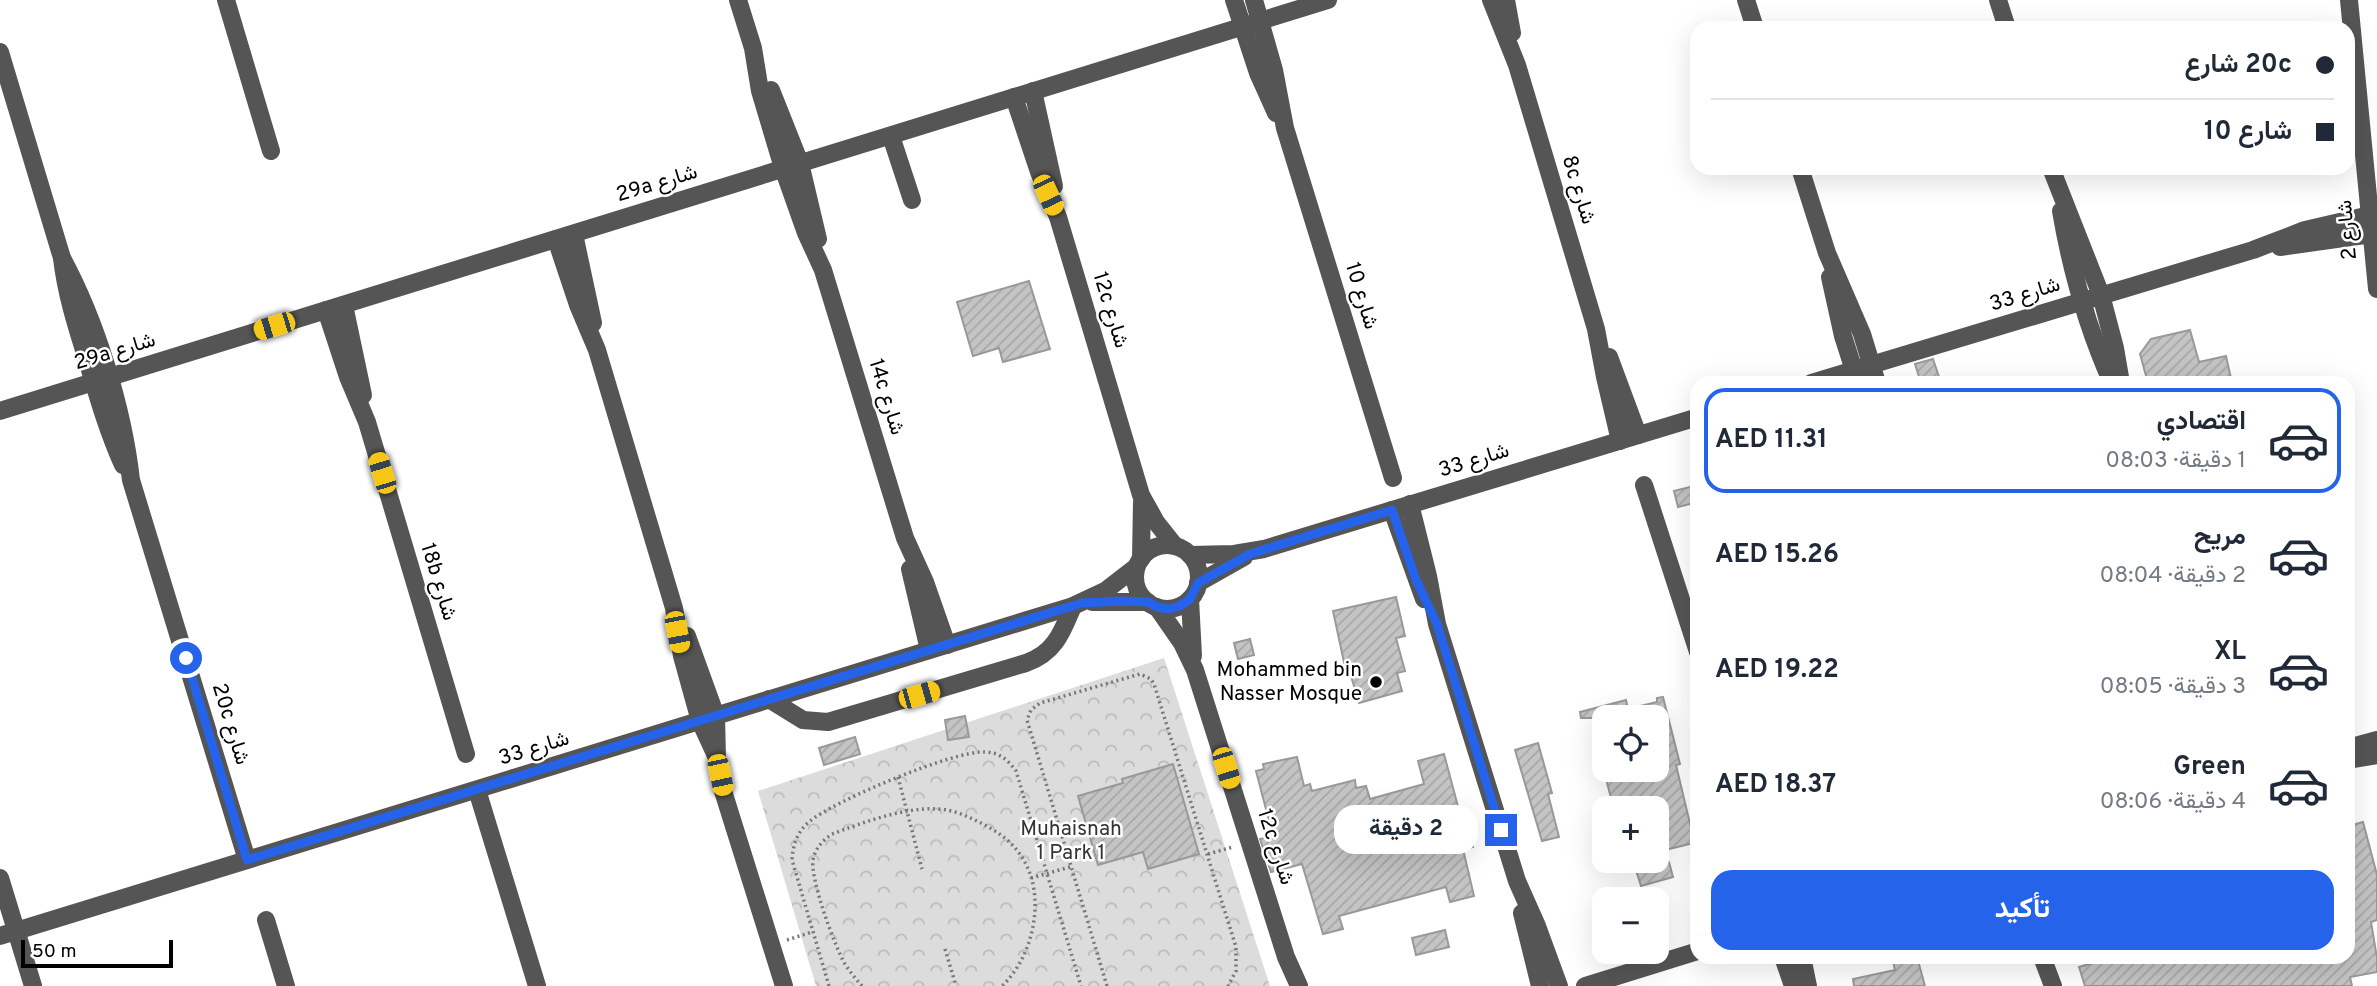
<!DOCTYPE html>
<html lang="ar">
<meta charset="utf-8">
<style>
:root{--surface:#fff;--page:#f2f2f3;--text:#1f2937;--muted:#747a83;--line:#e0e1e3;--accent:#2563eb}
body{margin:0;font-family:Overpass,Vazirmatn,sans-serif;background:var(--page);color:var(--text);direction:rtl;height:100vh;display:flex;flex-direction:column;font-size:26px;white-space:nowrap}
*{box-sizing:border-box;margin:0}
p{font-size:23px;color:var(--muted)}
.icon{flex:none;width:38px;height:38px;fill:none;stroke:currentColor;stroke-width:2;stroke-linecap:round;stroke-linejoin:round}
.map{position:relative;flex:1;overflow:hidden;direction:ltr}
.sheet{position:absolute;left:1690px;top:376px;width:665px;height:588px;display:flex;flex-direction:column;background:var(--surface);border-radius:21px;box-shadow:0 7px 28px #0002;direction:rtl}
.sheet>*{flex:none}
.banner{position:absolute;left:1690px;top:21px;width:665px;height:154px;border-radius:21px;box-shadow:0 7px 28px #0002;direction:rtl;display:grid;align-content:center;height:154px;padding:0 21px;background:var(--surface)}
.fabs{position:absolute;left:1592px;top:705px;display:grid;gap:14px}
.fabs a{display:grid;place-items:center;width:77px;height:77px;border-radius:14px;background:var(--surface);box-shadow:0 7px 28px #0002;font-size:35px}
.scale{position:absolute;left:21px;bottom:18px;width:152px;box-sizing:border-box;padding-left:7px;border:4px solid #000;border-top:0;font-size:19px;line-height:24px;white-space:nowrap;color:#000;-webkit-text-stroke:5px #fff;paint-order:stroke}
.end{position:absolute;width:32px;height:32px;margin:-16px;border:9px solid #2563eb;background:#fff;box-shadow:0 0 0 4px #fff}
.from{border-radius:50%}
.bubble{position:absolute;height:49px;border-radius:21px;background:var(--surface);box-shadow:0 7px 28px #0002;font-size:23px;font-weight:700;line-height:49px;text-align:center;direction:rtl}
.car{position:absolute;width:21px;height:42px;margin:-21px -10px;border-radius:9px;box-shadow:0 0 5px 2px #0007;background:linear-gradient(#f5c518 24%,#345 0 40%,#f5c518 0 76%,#345 0 86%,#f5c518 0)}
.banner b{display:flex;align-items:center;gap:24px;height:66px;font-size:26px}
.banner b+b{border-top:2px solid var(--line)}
.banner i{width:18px;height:18px;background:var(--text)}
ul{padding:12px 0 0;list-style:none}
li{display:flex;align-items:center;gap:21px;height:105px;margin:0 14px 10px;padding:0 7px;border:4px solid transparent;border-radius:21px}
li div{flex:1}
li b{display:block;font-size:26px}
li em{font-style:normal;font-weight:700}
li.selected{border-color:var(--accent)}
li>.icon{width:63px;height:63px;stroke-width:1.5}
.action{display:flex;gap:14px;margin-top:auto;padding:14px 21px}
.action a{flex:1;height:80px;border-radius:21px;background:var(--accent);color:#fff;font-size:28px;font-weight:700;line-height:80px;text-align:center}
.map>svg:first-child{display:block}
.forest{fill:url(#forest-crowns)}
.building{fill:url(#building-hatch);stroke:#999;stroke-width:2}
.lines{fill:none;stroke-linecap:round;stroke-linejoin:round}
.path{stroke:#777;stroke-width:3.5;stroke-dasharray:2 3.5;stroke-linecap:butt}
.minor{stroke:#555;stroke-width:18}
.route{stroke:#2563eb;stroke-width:9}
.poi-dot{fill:#000;stroke:#fff;stroke-width:2.5}
.labels{text-anchor:middle;dominant-baseline:central;stroke-width:5;stroke-linejoin:round;paint-order:stroke}
.street-label{font-size:21px;fill:#000;stroke:#fff}
.poi-label{font-size:21px;fill:#000;stroke:#fff;text-anchor:end}
.park-label{font-size:21px;fill:#333;stroke:#fff}
</style>
<div class="map">
<svg width="2377" height="986" viewBox="0 0 2377 986">
<defs>
<pattern id="forest-crowns" width="20" height="18" patternUnits="userSpaceOnUse" patternTransform="scale(1.75)"><rect width="20" height="18" fill="#dcdcdc"/><path d="M2 6a3 3 0 1 1 6 0M12 15a3 3 0 1 1 6 0" fill="none" stroke="#bbb"/></pattern>
<pattern id="building-hatch" width="6" height="6" patternUnits="userSpaceOnUse" patternTransform="scale(1.75)"><rect width="6" height="6" fill="#c4c4c4"/><path d="M-1 1l2-2M0 6l6-6M5 7l2-2" fill="none" stroke="#a7a7a7"/></pattern>
</defs>
<rect width="100%" height="100%" fill="#fff"/>
<path class="forest" d="M1164 658 1270 986H816L758 791Z"/>
<g class="building">
<path d="M1029 281 1050 349 1003 362 999 348 973 356 957 302Z"/>
<path d="M2190 330 2199 362 2226 356 2232 383H2148L2140 354 2151 339Z"/>
<path d="M1933 359 1941 383H1921L1915 364Z"/>
<path d="M1698 485V502L1678 507 1674 491Z"/>
<path d="M1396 597 1405 636 1396 638 1405 671 1397 673 1402 691 1359 703 1348 666 1345 667 1333 611Z"/>
<path d="M1250 639 1254 655 1238 659 1234 643Z"/>
<path d="M1663 697 1680 764 1676 765 1691 828 1698 826V842L1657 852V808H1617L1615 797 1611 798 1605 775 1625 770H1657V718H1581L1580 712 1626 700 1628 709 1657 702V698Z"/>
<path d="M965 716 969 737 948 740 945 720Z"/>
<path d="M855 737 860 754 824 765 819 748Z"/>
<path d="M1538 743 1552 793 1548 794 1559 837 1542 841 1515 750Z"/>
<path d="M1444 754 1460 814 1462 813 1465 829H1468L1473 847 1463 849 1474 896 1450 902 1446 887 1339 916 1343 929 1323 934 1302 864 1271 872 1260 839 1273 836 1256 771 1264 769 1263 764 1297 757 1304 786 1310 784 1312 791 1355 780 1356 788 1366 786 1370 799 1424 784 1418 761Z"/>
<path d="M1173 764 1199 854 1148 869 1143 852 1098 865 1078 796 1123 783 1122 779Z"/>
<path d="M2363 822 2377 875V920L2371 922 2377 958V972L2350 977 2352 986H2085L2079 967 2114 957H2348V826Z"/>
<path d="M1669 862 1673 877 1641 886 1636 870Z"/>
<path d="M1445 930 1449 947 1416 955 1412 938Z"/>
<path d="M1892 957H1917L1925 986H1854L1853 979 1895 970Z"/>
</g>
<g class="lines">
<g class="path">
<path d="M898 777 922 869"/>
<path d="M1208 854 1233 847"/>
<path d="M1031 878 1070 867"/>
<path d="M787 940 812 932"/>
<path d="M945 949 956 986"/>
<path d="M829 986 792 860C793 845 797 832 809 822 833 801 955 750 985 752 999 752 1008 760 1016 771L1081 986"/>
<path d="M862 986C856 979 850 972 845 964 835 947 810 879 813 860 815 849 822 841 832 834 862 823 904 807 936 809 952 809 967 816 981 823 996 831 1009 839 1019 853 1048 891 1035 955 1002 986"/>
<path d="M1107 986 1027 720 1031 710 1040 703 1140 674 1151 679 1154 684 1236 947V971L1228 986"/>
</g>
<g class="minor">
<path d="M226 0 271 151"/>
<path d="M738 0 753 48 760 91 783 168 806 233 823 270 905 538 925 582 947 645"/>
<path d="M1234 0 1258 73 1276 113"/>
<path d="M1254 0 1274 70 1285 128 1393 478"/>
<path d="M1491 0 1517 65 1596 329 1605 377 1620 441"/>
<path d="M1506 0 1512 33"/>
<path d="M1746 0 1755 28"/>
<path d="M1998 0 2007 28"/>
<path d="M2349 0 2377 289"/>
<path d="M0 52 62 258C66 294 77 328 88 363 98 397 108 432 123 465"/>
<path d="M771 90 800 163 818 239"/>
<path d="M1033 91 1054 186"/>
<path d="M1014 97 1039 172 1058 217 1141 495 1156 522 1175 546"/>
<path d="M891 136 912 200"/>
<path d="M1800 168 1827 253 1862 334 1877 383"/>
<path d="M2051 168 2101 295 2115 348 2121 383"/>
<path d="M2061 211C2071 270 2088 329 2112 383"/>
<path d="M574 234 593 323"/>
<path d="M556 239 578 305 597 350 674 608 682 656 700 721 717 758"/>
<path d="M2280 247 2372 234"/>
<path d="M62 258C96 321 123 408 131 480L247 860"/>
<path d="M1830 277 1843 336 1858 383"/>
<path d="M344 305 363 395"/>
<path d="M326 310 348 377 367 422 466 754"/>
<path d="M1609 357 1638 435"/>
<path d="M1811 383 2253 250 2305 230 2370 215"/>
<path d="M0 411 1328 0"/>
<path d="M1644 485 1698 652"/>
<path d="M1410 504 1428 576 1437 624 1517 881 1537 926 1559 986"/>
<path d="M1392 510 1424 599"/>
<circle cx="1167" cy="577" r="32"/>
<path d="M1190 555 1234 554 1264 549 1698 417"/>
<path d="M1141 559 1142 502"/>
<path d="M910 569 929 650"/>
<path d="M1198 583 1244 557"/>
<path d="M1190 599 1193 656"/>
<path d="M1092 602H1148"/>
<path d="M1157 607 1182 643 1195 670 1286 957 1299 986"/>
<path d="M687 636 716 716 717 758 723 791 784 986"/>
<path d="M769 699 803 720 828 722 1026 663C1055 653 1062 632 1073 606"/>
<path d="M2348 748 2377 740"/>
<path d="M2348 760 2377 755"/>
<path d="M477 790 537 986"/>
<path d="M0 878 33 986"/>
<path d="M1522 913 1540 986"/>
<path d="M266 920 286 986"/>
<path d="M0 936 1073 606 1105 591 1136 567"/>
<path d="M1783 957 1793 986"/>
<path d="M1802 957 1808 986"/>
<path d="M2042 957 2053 986"/>
<path d="M1585 986 1698 951"/>
</g>
</g>
<g class="lines">
<path class="route" d="M186 658 247 860 1082 603 1121 601 1148 602 1157 607 1169 609 1180 606 1190 599 1198 583 1250 554 1392 510 1416 580 1437 624 1501 830"/>
</g>
<circle class="poi-dot" cx="1376" cy="682" r="7"/>
<g class="labels">
<g class="street-label">
<text transform="translate(657 184) rotate(-17)">29a شارع</text>
<text transform="translate(1578 190) rotate(73)">8c شارع</text>
<text transform="translate(2348 230) rotate(-95)">شارع 2</text>
<text transform="translate(2025 295) rotate(-17)">شارع 33</text>
<text transform="translate(1361 296) rotate(73)">شارع 10</text>
<text transform="translate(1110 310) rotate(73)">12c شارع</text>
<text transform="translate(115 352) rotate(-17)">29a شارع</text>
<text transform="translate(886 397) rotate(73)">14c شارع</text>
<text transform="translate(1474 461) rotate(-17)">شارع 33</text>
<text transform="translate(438 582) rotate(73)">18b شارع</text>
<text transform="translate(230 724) rotate(73)">20c شارع</text>
<text transform="translate(534 749) rotate(-17)">شارع 33</text>
<text transform="translate(1275 847) rotate(72)">12c شارع</text>
</g>
<g class="poi-label">
<text x="1362" y="670">Mohammed bin<tspan x="1362" dy="24">Nasser Mosque</tspan></text>
</g>
<g class="park-label">
<text x="1071" y="829">Muhaisnah<tspan x="1071" dy="24">1 Park 1</tspan></text>
</g>
</g>
</svg>
<div class="fabs">
<a><svg class="icon" aria-label="locate" viewBox="0 0 24 24"><circle cx="12" cy="12" r="6"/><path d="M12 2v4M12 18v4M2 12h4M18 12h4"/></svg></a>
<a>+</a>
<a>−</a>
</div>
<div class="scale">50 m</div>
<i class="end from" style="left:186px;top:658px"></i>
<i class="end" style="left:1501px;top:830px"></i>
<div class="bubble" style="left:1334px;top:805px;width:144px">2 دقيقة</div>
<i class="car" style="left:1048px;top:195px;rotate:155deg"></i>
<i class="car" style="left:274px;top:326px;rotate:253deg"></i>
<i class="car" style="left:382px;top:473px;rotate:343deg"></i>
<i class="car" style="left:677px;top:632px;rotate:169deg"></i>
<i class="car" style="left:919px;top:695px;rotate:74deg"></i>
<i class="car" style="left:1226px;top:768px;rotate:163deg"></i>
<i class="car" style="left:720px;top:775px;rotate:168deg"></i>
<div class="banner">
<b><i class="from"></i>20c شارع</b>
<b><i></i>شارع 10</b>
</div>
<section class="sheet">
<ul>
<li class="selected"><svg class="icon" aria-label="car" viewBox="0 0 24 24"><path d="M5 17H2v-5l4-1 3-4h7l3 4 3 1v5h-3M9 17h6M6 11h13"/><circle cx="7" cy="17" r="2"/><circle cx="17" cy="17" r="2"/></svg><div><b>اقتصادي</b><p>1 دقيقة · 08:03</p></div><em>AED 11.31</em></li>
<li><svg class="icon" aria-label="car" viewBox="0 0 24 24"><path d="M5 17H2v-5l4-1 3-4h7l3 4 3 1v5h-3M9 17h6M6 11h13"/><circle cx="7" cy="17" r="2"/><circle cx="17" cy="17" r="2"/></svg><div><b>مريح</b><p>2 دقيقة · 08:04</p></div><em>AED 15.26</em></li>
<li><svg class="icon" aria-label="car" viewBox="0 0 24 24"><path d="M5 17H2v-5l4-1 3-4h7l3 4 3 1v5h-3M9 17h6M6 11h13"/><circle cx="7" cy="17" r="2"/><circle cx="17" cy="17" r="2"/></svg><div><b>XL</b><p>3 دقيقة · 08:05</p></div><em>AED 19.22</em></li>
<li><svg class="icon" aria-label="car" viewBox="0 0 24 24"><path d="M5 17H2v-5l4-1 3-4h7l3 4 3 1v5h-3M9 17h6M6 11h13"/><circle cx="7" cy="17" r="2"/><circle cx="17" cy="17" r="2"/></svg><div><b>Green</b><p>4 دقيقة · 08:06</p></div><em>AED 18.37</em></li>
</ul>
<div class="action"><a>تأكيد</a></div>
</section>
</div>
